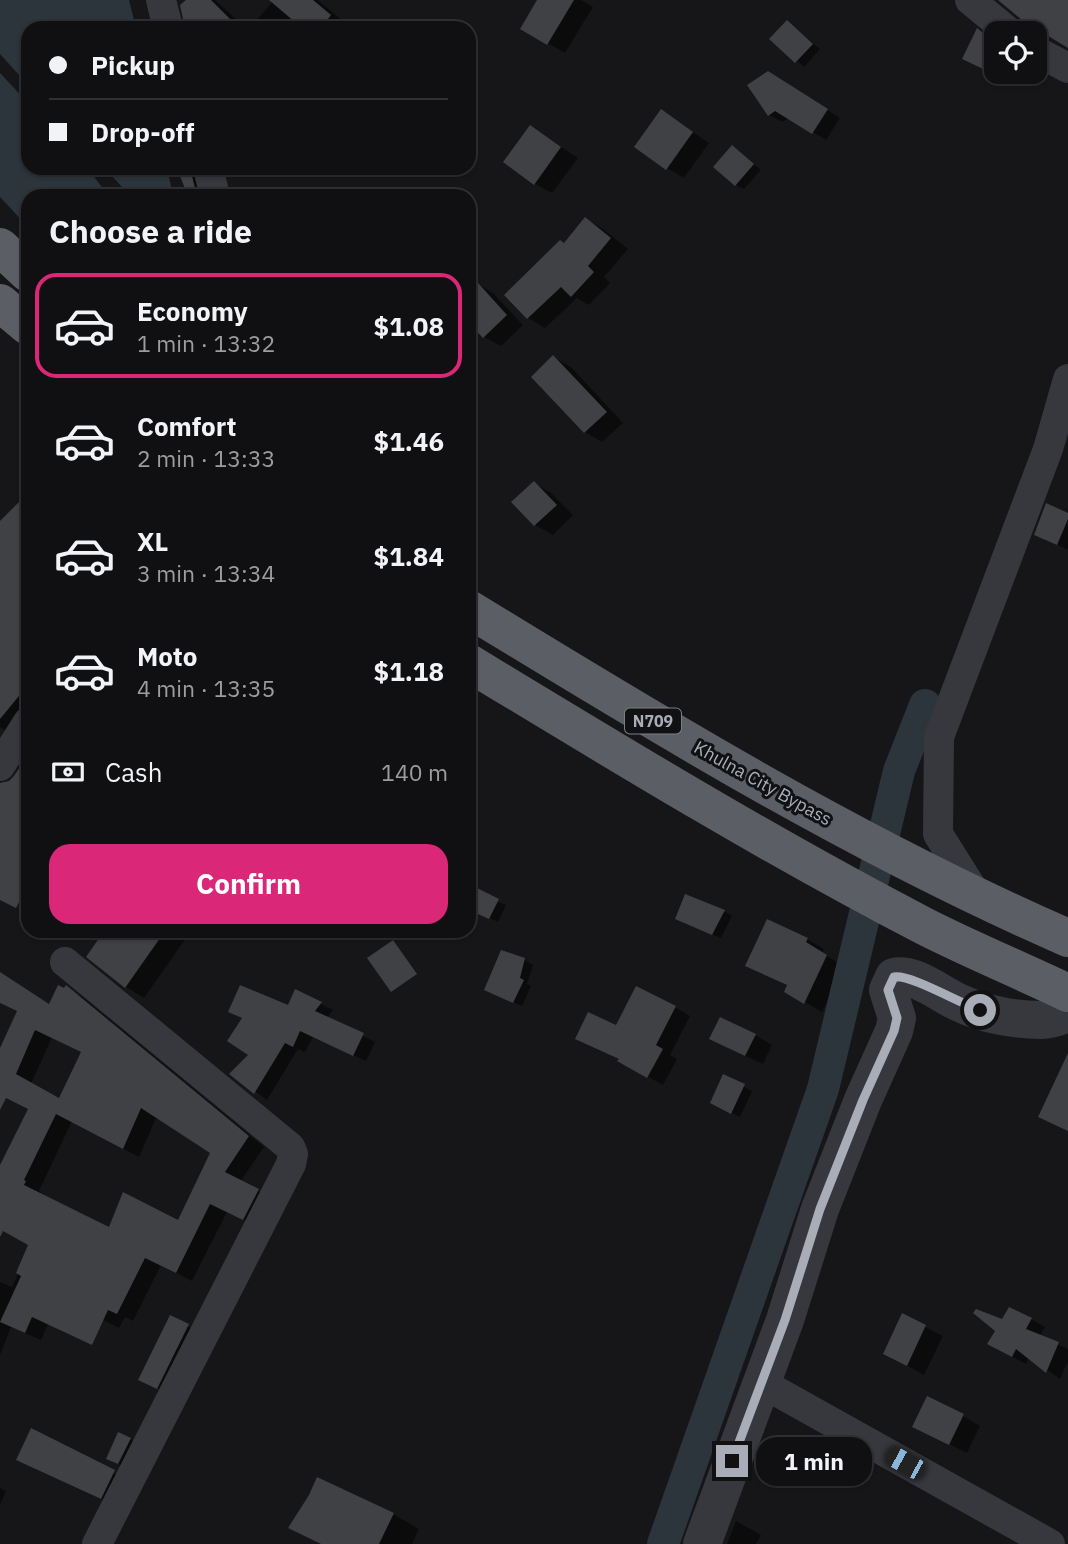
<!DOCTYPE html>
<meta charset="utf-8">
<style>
:root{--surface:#101012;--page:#19191b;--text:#f1f3f6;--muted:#9c9d9f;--line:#303032;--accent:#db2777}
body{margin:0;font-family:"IBM Plex Sans",sans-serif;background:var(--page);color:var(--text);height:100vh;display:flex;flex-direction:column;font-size:26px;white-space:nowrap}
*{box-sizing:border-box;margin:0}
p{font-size:23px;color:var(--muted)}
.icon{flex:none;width:38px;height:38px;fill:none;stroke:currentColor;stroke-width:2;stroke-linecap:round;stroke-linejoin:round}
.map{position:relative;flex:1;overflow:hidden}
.panel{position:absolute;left:21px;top:189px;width:455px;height:749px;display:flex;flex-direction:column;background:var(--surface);border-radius:21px;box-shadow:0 2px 5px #0004,0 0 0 2px var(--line)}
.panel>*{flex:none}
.top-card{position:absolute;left:21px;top:21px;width:455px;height:154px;border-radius:21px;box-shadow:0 2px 5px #0004,0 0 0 2px var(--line);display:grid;align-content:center;height:154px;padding:0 28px;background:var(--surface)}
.buttons{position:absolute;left:984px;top:21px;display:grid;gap:14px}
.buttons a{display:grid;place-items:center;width:63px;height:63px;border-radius:14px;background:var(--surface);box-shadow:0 2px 5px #0004,0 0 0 2px var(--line);font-size:35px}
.end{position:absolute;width:32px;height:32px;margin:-16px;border:9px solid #a8adb8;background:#111;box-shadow:0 0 0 4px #111}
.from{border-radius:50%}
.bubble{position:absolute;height:49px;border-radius:21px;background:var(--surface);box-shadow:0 2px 5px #0004,0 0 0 2px var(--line);font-size:23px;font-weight:800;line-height:49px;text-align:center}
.car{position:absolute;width:21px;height:42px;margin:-21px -10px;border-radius:9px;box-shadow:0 0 5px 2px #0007;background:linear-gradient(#222 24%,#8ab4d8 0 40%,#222 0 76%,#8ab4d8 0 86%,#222 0)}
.top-card b{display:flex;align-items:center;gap:24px;height:66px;font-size:26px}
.top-card b+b{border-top:2px solid var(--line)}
.top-card i{width:18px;height:18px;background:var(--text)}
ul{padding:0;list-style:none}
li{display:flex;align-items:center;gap:21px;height:105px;margin:0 14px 10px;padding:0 14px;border:4px solid transparent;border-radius:21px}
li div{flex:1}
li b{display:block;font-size:26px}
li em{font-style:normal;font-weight:800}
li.active{border-color:var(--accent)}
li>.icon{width:63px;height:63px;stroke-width:1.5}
h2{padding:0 28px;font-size:32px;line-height:84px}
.pay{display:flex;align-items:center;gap:18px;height:77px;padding:0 28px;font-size:26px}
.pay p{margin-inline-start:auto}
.button{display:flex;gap:14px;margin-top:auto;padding:14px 28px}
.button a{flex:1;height:80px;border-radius:21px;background:var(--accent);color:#fff;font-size:28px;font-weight:800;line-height:80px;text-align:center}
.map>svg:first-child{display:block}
.water{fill:#2c353c}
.shadow{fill:#0007;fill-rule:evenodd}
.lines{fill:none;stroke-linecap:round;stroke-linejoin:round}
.canal{stroke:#2c353c;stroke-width:32}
.building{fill:#404145;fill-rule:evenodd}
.minor{stroke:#37383d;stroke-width:30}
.tertiary{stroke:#37383d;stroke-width:38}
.trunk{stroke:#5b5e65;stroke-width:38}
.route{stroke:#a8adb8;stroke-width:9}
.labels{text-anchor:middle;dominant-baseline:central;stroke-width:6;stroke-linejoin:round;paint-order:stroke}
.shield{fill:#111113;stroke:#7b7e86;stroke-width:2}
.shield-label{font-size:16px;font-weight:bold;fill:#a8adb8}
.street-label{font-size:18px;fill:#a8adb8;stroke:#111113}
</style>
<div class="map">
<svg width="1068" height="1544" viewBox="0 0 1068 1544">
<rect width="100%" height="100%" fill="#161618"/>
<g class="water">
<path d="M0 0H129L136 28H28V85L0 54Z"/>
<path d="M0 73 28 103V168H88L108 196H28V227L0 197Z"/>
<path d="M105 168H167L173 196H130Z"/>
</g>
<g class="shadow">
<path d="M189 0H215L246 28H186Z"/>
<path d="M274 0H318L351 28H250Z"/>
<path d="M539 0H581L593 7 565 53 522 28Z"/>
<path d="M788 22 820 49 804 67 772 39Z"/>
<path d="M978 31 996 41V72H1018L1013 83 982 68Z"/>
<path d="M782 81 840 118 826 140 789 118 782 122 769 115Z"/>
<path d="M662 111 709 143 684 178 667 168Z"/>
<path d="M530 127 578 158 552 193 535 184Z"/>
<path d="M732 147 761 170 744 189 736 185Z"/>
<path d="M191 171 208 181 212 196H190Z"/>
<path d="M262 188 276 196H253Z"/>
<path d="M586 219 603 229 628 249 604 277 610 283 589 305 577 298 545 328 528 318 506 295 565 244Z"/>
<path d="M476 283 493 293 523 325 501 346 484 337 469 321V289Z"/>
<path d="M553 357 571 367 623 423 602 442 585 432Z"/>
<path d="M534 483 551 493 573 515 553 535 535 525 514 502Z"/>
<path d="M1068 515V550L1036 534Z"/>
<path d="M0 571 28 582V708L8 732 0 727Z"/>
<path d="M469 891 506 905 498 922 469 908Z"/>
<path d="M724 911 732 916 721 938 685 923Z"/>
<path d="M106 931H191L144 998 126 987 88 956Z"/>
<path d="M807 939 824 949 822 953 844 966 822 1012 786 991 789 986 747 965Z"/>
<path d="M525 960 533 965 527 984 531 986 522 1006 494 994Z"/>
<path d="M0 973 50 1005 66 988 82 997 264 1147 240 1182 274 1199 259 1228 227 1212 192 1281 161 1265 133 1321 125 1317 119 1328 74 1305 48 1324 41 1340 11 1327 0 1355V1282L12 1287 31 1245 0 1228V1168L30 1110 0 1095V1052L18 1011 0 1003ZM52 1037 83 1052 60 1100 31 1084ZM157 1116 212 1153 179 1222 109 1229 40 1194 41 1192 39 1191 72 1121 139 1157Z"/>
<path d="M296 992 333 1010 327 1018 375 1042 366 1061 313 1037 305 1052 298 1049 267 1100 231 1074 251 1055 243 1019 231 1012 289 1007Z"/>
<path d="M675 1007 690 1016 670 1055 677 1059 663 1085 620 1061 617 1028Z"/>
<path d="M755 1035 772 1045 763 1064 728 1048Z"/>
<path d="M724 1077 752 1091 740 1117 720 1107Z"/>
<path d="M903 1316 943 1336 924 1375 885 1354Z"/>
<path d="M171 1318 197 1331 165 1392 140 1379Z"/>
<path d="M1031 1319 1045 1327 1040 1336 1068 1349V1361L1060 1379 1029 1357 1026 1364 1003 1352 1002 1321Z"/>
<path d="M963 1416 980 1426 967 1453 914 1426Z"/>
<path d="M119 1434 139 1444 127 1468 116 1463Z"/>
<path d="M75 1453 131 1482 118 1507 36 1469Z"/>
<path d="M0 1488 6 1491 0 1505Z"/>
<path d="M393 1514 419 1529 412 1544H321L291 1527Z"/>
<path d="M736 1521 761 1535 756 1544H727Z"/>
</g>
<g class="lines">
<path class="canal" d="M663 1544 823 1089 899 771 925 705"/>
</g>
<g class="building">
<path d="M186 0H211L239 28H185L180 5Z"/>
<path d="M269 0H313L331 15 321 28H302Z"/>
<path d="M537 0H574L547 45 520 29Z"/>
<path d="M998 0H1068V48L1022 20Z"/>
<path d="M787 20 813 44 795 63 769 39Z"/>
<path d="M977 28 996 44V75L962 59Z"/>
<path d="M768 71 828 109 812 134 775 111 768 116 747 85Z"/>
<path d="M661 109 693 132 666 170 634 147Z"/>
<path d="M530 125 561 147 534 185 503 162Z"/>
<path d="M732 145 754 164 735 186 713 167Z"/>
<path d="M191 169V172L197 196H188L178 171Z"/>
<path d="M585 217 611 238 588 266 594 272 571 297 561 287 527 319 504 295 560 240 564 243Z"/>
<path d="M469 273 507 315 483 338 469 323Z"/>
<path d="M553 355 607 412 584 433 531 377Z"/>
<path d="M534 481 557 505 534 526 511 502Z"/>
<path d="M28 493V685L0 719V521Z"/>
<path d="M1046 503 1068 513V519L1057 545 1034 535Z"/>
<path d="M28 755V885L16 908 0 900V783L9 781 14 776Z"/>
<path d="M469 884 499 899 489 919 469 910Z"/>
<path d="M685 894 725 910 712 935 675 919Z"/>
<path d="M767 919 808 938 806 942 827 955 804 1004 784 992 787 985 745 966Z"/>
<path d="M104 931H165L125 988 86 957Z"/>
<path d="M393 940 417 974 391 992 367 958Z"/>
<path d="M501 950 525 958 520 978 524 980 513 1003 484 990Z"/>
<path d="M0 972 49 1004 58 985 64 988 66 985 249 1136 225 1172 259 1189 243 1220 210 1204 176 1273 145 1258 117 1314 108 1310 92 1345 32 1317 25 1333 0 1322 21 1276 16 1273 28 1245 3 1231 0 1237V1165L28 1109 6 1098 0 1110V1048L17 1011 0 1003ZM35 1030 81 1052 59 1098 16 1074ZM141 1108 210 1153 178 1220 123 1192 109 1227 24 1185 26 1181 24 1180 56 1114 123 1149Z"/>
<path d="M240 985 288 1005 295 989 322 1002 315 1011 364 1033 353 1056 300 1031 293 1047 285 1043 254 1094 229 1074 248 1055 227 1041 242 1018 228 1012Z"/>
<path d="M636 986 676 1006 656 1045 663 1049 647 1078 617 1061 619 1059 575 1039 588 1012 616 1025Z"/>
<path d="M720 1017 756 1034 745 1056 709 1039Z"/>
<path d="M1068 1053V1131L1038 1117Z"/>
<path d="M723 1074 745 1084 731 1114 710 1103Z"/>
<path d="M1009 1307 1032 1318 1026 1329 1059 1342 1046 1373 1016 1349 1012 1357 987 1344 995 1331 973 1313 976 1309 1002 1319Z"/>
<path d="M902 1313 926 1325 907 1366 883 1354Z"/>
<path d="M170 1315 189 1324 157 1389 138 1380Z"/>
<path d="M927 1396 964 1414 949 1445 912 1427Z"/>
<path d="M31 1428 115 1470 101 1499 16 1460Z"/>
<path d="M118 1432 131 1438 118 1464 106 1459Z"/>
<path d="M317 1477 394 1513 379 1544H321L288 1528 309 1495Z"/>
</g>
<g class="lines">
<g class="minor">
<path d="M161 0 168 28"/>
<path d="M970 0 1010 33"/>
<path d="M1034 50 1068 68"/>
<path d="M208 168 215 196"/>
<path d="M0 766 28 722"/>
<path d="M977 896 938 834 939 737 1048 449 1068 379"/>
<path d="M65 962 290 1147 293 1154 291 1164 97 1544"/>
<path d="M760 1382 1050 1544"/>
</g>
<path class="tertiary" d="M702 1544 785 1320 820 1209 863 1100 894 1031 897 1018 888 990 894 977C915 972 941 995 960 1003 983 1014 1015 1020 1041 1020 1050 1020 1059 1016 1068 1014"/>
<g class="trunk">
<path d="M0 247 28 273"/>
<path d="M0 303 28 326"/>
<path d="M469 609C663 728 859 847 1068 938"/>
<path d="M469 663C619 754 768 845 924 926 971 950 1020 970 1068 993"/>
</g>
</g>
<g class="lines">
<path class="route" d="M732 1461 785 1320 820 1209 863 1100 894 1031 897 1018 888 990 894 977C910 974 959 1003 980 1010"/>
</g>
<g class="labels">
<rect class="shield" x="625" y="708.5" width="56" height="25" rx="5"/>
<g class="shield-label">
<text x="653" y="721">N709</text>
</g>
<g class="street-label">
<text transform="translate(763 783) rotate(29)">Khulna City Bypass</text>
</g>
</g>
</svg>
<div class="buttons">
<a><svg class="icon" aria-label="locate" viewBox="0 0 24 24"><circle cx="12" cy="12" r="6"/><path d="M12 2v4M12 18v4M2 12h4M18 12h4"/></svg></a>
</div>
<i class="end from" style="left:980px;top:1010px"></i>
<i class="end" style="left:732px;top:1461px"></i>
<div class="bubble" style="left:756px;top:1437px;width:116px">1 min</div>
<i class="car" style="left:905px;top:1463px;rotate:299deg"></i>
<div class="top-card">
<b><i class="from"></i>Pickup</b>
<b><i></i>Drop-off</b>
</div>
<section class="panel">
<h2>Choose a ride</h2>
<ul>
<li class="active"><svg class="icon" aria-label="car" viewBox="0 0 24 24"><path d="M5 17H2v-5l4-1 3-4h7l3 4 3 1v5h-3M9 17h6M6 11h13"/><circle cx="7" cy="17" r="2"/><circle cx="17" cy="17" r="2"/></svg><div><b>Economy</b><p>1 min · 13:32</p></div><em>$1.08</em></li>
<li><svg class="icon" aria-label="car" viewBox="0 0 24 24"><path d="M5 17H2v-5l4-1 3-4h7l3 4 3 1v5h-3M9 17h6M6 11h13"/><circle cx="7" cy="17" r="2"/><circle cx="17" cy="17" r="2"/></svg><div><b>Comfort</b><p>2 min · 13:33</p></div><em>$1.46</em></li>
<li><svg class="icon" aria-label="car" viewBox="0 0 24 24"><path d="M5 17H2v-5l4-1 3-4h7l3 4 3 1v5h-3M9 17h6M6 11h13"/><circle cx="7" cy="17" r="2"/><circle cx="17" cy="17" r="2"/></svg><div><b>XL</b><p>3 min · 13:34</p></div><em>$1.84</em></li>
<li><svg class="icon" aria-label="car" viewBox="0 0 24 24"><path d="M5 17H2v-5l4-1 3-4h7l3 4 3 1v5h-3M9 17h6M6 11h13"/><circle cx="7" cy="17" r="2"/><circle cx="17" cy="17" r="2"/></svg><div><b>Moto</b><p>4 min · 13:35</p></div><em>$1.18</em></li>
</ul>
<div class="pay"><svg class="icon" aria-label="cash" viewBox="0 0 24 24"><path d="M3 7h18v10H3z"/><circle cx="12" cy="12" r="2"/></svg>Cash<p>140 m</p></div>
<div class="button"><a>Confirm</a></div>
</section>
</div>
